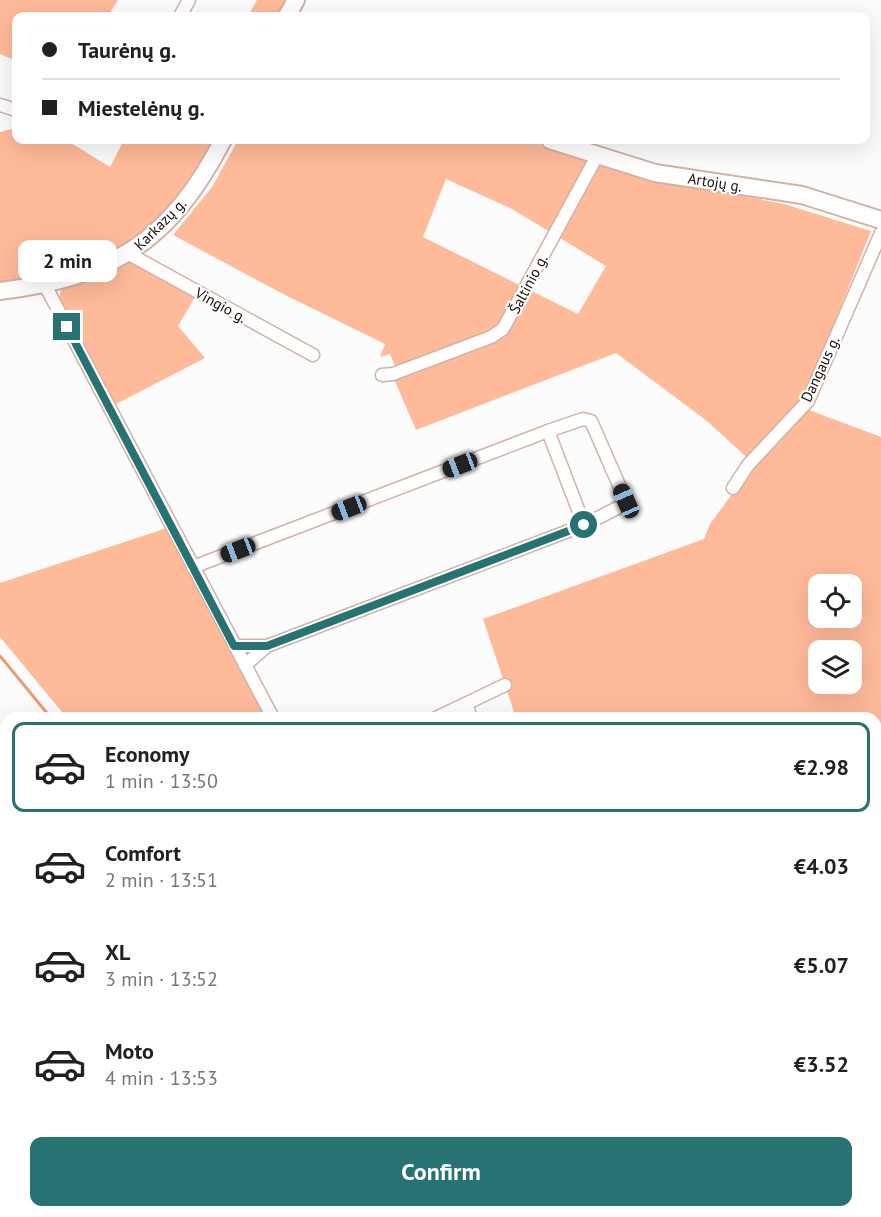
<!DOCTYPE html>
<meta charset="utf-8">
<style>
:root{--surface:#fff;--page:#f2f2f2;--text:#202124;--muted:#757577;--line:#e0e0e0;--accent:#277272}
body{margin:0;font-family:"PT Sans",sans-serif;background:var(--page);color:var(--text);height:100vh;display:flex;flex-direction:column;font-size:22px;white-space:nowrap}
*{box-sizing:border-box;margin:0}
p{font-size:20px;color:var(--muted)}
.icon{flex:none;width:33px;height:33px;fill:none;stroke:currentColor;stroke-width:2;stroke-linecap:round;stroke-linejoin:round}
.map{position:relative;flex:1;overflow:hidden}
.side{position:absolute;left:0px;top:712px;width:882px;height:506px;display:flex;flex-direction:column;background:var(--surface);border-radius:18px 18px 0 0;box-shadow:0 6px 24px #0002}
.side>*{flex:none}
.top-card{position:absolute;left:12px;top:12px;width:858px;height:132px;border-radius:12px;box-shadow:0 6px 24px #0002;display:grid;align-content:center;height:132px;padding:0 30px;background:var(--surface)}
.fabs{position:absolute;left:808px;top:574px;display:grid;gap:12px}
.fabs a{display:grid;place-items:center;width:54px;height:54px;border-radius:12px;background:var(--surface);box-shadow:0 6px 24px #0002;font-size:30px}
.end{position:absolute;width:27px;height:27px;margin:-14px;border:8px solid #277272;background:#fff;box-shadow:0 0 0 3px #fff}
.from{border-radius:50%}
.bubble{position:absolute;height:42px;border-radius:12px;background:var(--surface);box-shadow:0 6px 24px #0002;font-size:20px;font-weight:700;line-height:42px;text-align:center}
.car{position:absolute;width:18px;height:36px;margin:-18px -9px;border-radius:8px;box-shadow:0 0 4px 2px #0007;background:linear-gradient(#222 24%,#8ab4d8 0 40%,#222 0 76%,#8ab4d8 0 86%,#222 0)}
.top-card b{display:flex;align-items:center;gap:21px;height:57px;font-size:22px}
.top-card b+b{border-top:2px solid var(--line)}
.top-card i{width:15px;height:15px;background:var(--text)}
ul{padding:10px 0 0;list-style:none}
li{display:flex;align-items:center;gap:18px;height:90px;margin:0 12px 9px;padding:0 18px;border:3px solid transparent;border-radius:12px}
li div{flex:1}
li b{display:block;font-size:22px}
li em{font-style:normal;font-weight:700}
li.selected{border-color:var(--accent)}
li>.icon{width:54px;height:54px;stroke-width:1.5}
.action{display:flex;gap:12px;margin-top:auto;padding:12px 30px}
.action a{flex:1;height:69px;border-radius:12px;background:var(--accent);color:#fff;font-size:24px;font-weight:700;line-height:69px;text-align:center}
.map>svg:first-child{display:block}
.green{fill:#ffba9a;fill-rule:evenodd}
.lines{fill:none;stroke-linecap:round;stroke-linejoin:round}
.stream{stroke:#f1996f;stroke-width:3}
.minor-casing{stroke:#d1b2a5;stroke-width:15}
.secondary-casing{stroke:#d1b2a5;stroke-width:20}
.path{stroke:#9a9594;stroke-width:1.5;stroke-dasharray:3 3;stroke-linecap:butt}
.minor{stroke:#fff;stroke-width:12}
.secondary{stroke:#fff;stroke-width:16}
.route{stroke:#277272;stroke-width:8}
.labels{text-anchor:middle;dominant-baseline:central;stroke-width:4.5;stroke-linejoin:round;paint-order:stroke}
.street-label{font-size:15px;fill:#1a0f0b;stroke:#fff}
</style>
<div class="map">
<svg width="881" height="1217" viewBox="0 0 881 1217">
<rect width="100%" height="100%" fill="#fcfcfc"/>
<g class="green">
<path d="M0 0H118L108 16H16V61L0 54Z"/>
<path d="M257 0H290L281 16H248Z"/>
<path d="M16 128V140H66L110 167 124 140H217L195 177 159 221 130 244 72 272 0 285V132Z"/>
<path d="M238 140H528L569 155 661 180 784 204 871 231 801 407 881 437V1217H840L839 1212H876V718H516L483 619 704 539 710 524 754 464 707 421 616 353 416 430 394 379 400 378 390 354 380 357 385 344 285 295 173 235 212 187ZM446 179 512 209 606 266 578 314 423 237ZM819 585H852V618H819ZM819 651H852V684H819Z"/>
<path d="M130 262 195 297 178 326 205 358 114 405 59 303 61 289Z"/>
<path d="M167 528 265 718H67L0 637V583Z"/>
<path d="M342 1212H520L523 1217H343Z"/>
</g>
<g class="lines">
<g class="stream">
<path d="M0 656 51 718"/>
<path d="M323 1212 324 1217"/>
</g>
<defs>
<g id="minor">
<path d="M180 16 189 0"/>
<path d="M0 105 16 110"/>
<path d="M129 254 313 355"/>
<path d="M45 285 273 718"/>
<path d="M382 375 393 374 491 337 503 329 597 156"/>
<path d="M548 431 583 419 591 421 626 501 623 505 584 525"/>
<path d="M733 488 748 465 808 401 881 233"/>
<path d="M193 567 548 431 584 525 267 646"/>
<path d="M235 646H267L245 665"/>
<path d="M466 704 471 718"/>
<path d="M436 718 505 685"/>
<path d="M538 1217 548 1212"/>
<path d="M703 1217 713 1212"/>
</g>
<g id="secondary">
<path d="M287 16 296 0"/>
<path d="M550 140 655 173 802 195 881 220"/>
<path d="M0 291C113 277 170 242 223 140"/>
</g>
</defs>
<use href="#minor" class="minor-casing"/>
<use href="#secondary" class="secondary-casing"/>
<g class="path">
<path d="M0 791 6 796"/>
<path d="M0 1011 6 1014"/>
<path d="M97 1212 99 1217"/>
<path d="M254 1212 256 1217"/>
</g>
<use href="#minor" class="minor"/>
<use href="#secondary" class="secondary"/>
</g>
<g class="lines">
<path class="route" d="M67 327 234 646H267L584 525"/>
</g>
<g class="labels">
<g class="street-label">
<text transform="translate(715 182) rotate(9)">Artojų g.</text>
<text transform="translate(160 224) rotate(-45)">Karkazų g.</text>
<text transform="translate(528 284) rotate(-62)">Šaltinio g.</text>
<text transform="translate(221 305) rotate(29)">Vingio g.</text>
<text transform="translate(820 369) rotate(-65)">Dangaus g.</text>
</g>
</g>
</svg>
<div class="fabs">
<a><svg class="icon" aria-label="locate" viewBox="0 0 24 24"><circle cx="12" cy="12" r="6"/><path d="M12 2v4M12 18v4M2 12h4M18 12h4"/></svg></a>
<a><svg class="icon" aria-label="layers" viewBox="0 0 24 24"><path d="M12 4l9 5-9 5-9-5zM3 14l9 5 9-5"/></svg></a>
</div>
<i class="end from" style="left:584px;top:525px"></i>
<i class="end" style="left:67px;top:327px"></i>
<div class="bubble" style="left:18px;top:240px;width:99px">2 min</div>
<i class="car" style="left:460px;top:465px;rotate:249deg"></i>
<i class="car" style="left:626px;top:501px;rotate:336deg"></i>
<i class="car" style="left:349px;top:508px;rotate:249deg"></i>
<i class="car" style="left:238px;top:550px;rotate:249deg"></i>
<div class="top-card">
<b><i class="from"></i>Taurėnų g.</b>
<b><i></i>Miestelėnų g.</b>
</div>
<section class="side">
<ul>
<li class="selected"><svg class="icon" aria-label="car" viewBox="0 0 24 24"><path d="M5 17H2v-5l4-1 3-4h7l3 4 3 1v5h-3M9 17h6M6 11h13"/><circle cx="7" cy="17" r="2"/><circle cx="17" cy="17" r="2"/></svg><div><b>Economy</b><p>1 min · 13:50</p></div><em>€2.98</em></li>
<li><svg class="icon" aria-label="car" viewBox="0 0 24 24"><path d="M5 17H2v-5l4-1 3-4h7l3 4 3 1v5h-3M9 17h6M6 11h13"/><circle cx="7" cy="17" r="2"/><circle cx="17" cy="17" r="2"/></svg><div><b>Comfort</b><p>2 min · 13:51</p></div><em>€4.03</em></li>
<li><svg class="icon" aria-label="car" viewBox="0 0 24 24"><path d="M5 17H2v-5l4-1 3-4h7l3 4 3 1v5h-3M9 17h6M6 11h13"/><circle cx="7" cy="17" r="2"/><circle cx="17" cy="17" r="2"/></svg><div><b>XL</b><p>3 min · 13:52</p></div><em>€5.07</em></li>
<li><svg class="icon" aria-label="car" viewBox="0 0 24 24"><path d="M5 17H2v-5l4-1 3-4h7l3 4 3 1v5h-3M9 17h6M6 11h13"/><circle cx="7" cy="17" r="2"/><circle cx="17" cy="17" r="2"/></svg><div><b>Moto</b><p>4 min · 13:53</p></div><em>€3.52</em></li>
</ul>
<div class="action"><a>Confirm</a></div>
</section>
</div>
